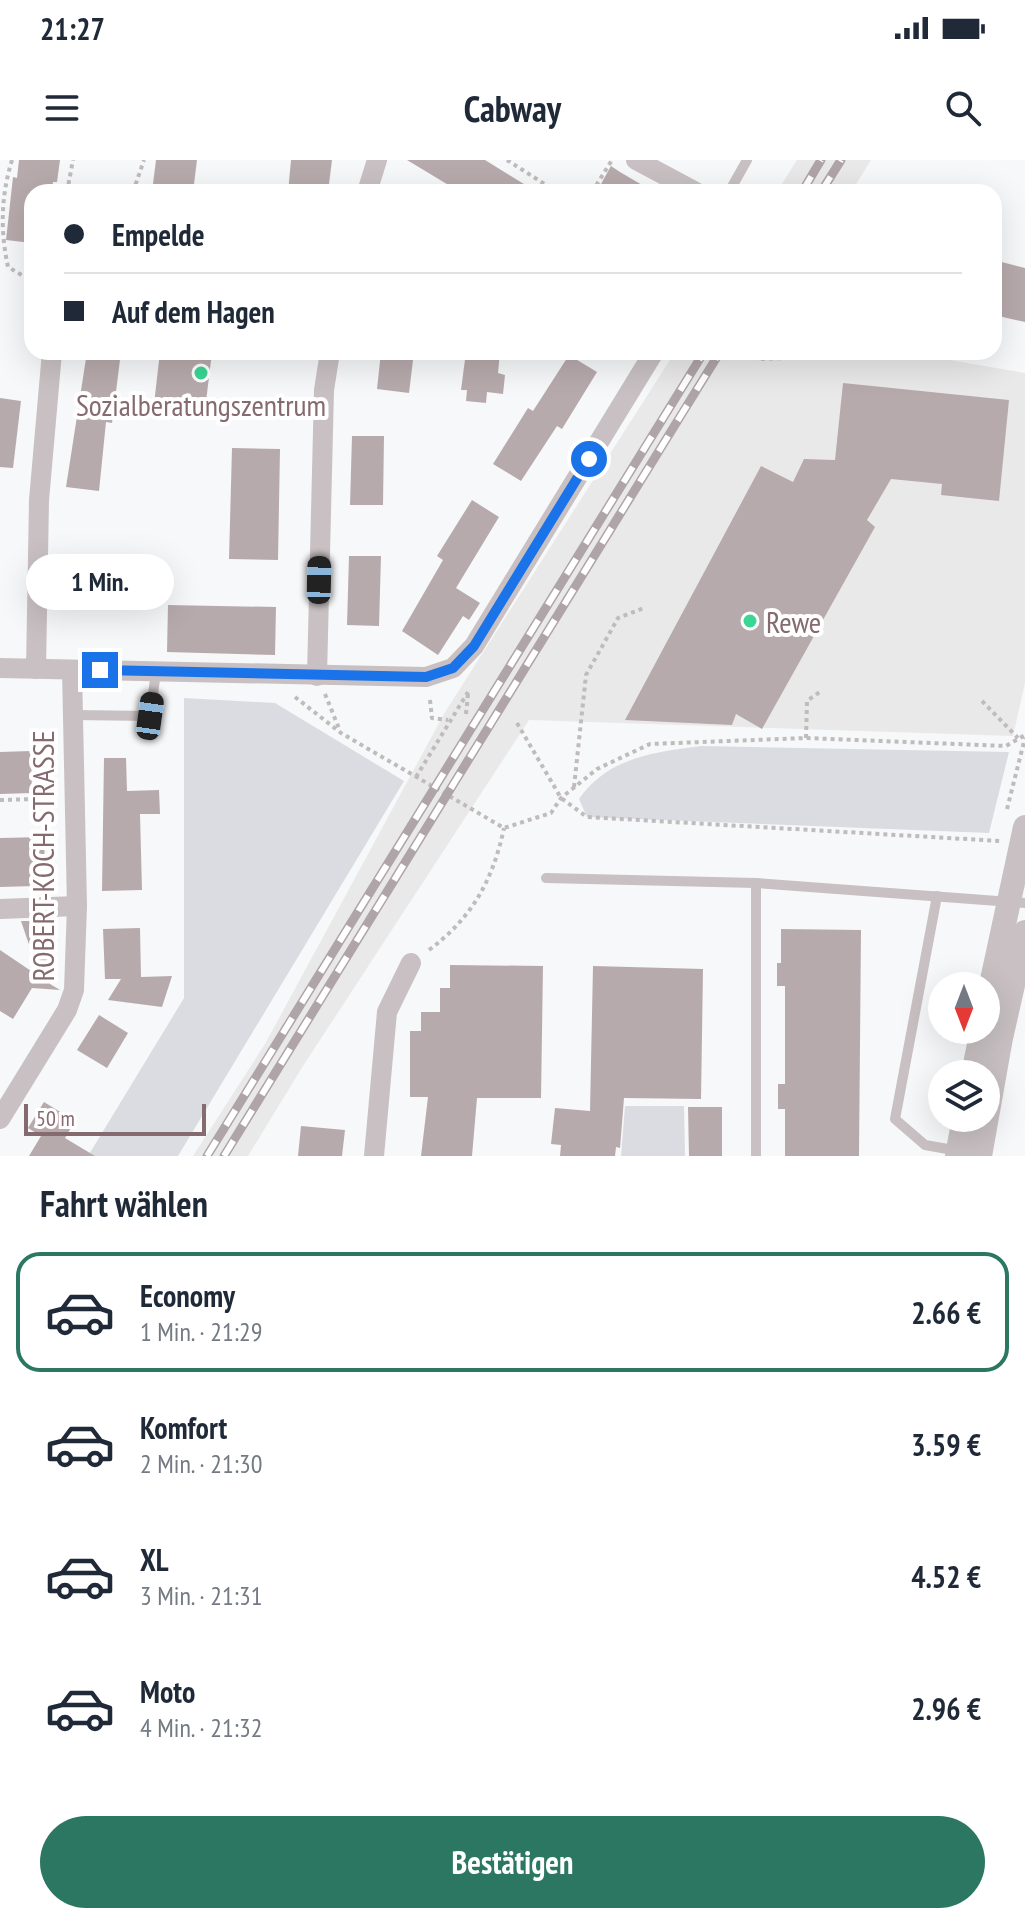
<!DOCTYPE html>
<html lang="de">
<meta charset="utf-8">
<style>
:root{--surface:#fff;--page:#f6f6f7;--text:#1f2937;--muted:#747a83;--line:#e0e1e3;--accent:#2b7761}
body{margin:0;font-family:"PT Sans Narrow",sans-serif;background:var(--page);color:var(--text);height:100vh;display:flex;flex-direction:column;font-size:30px;white-space:nowrap}
*{box-sizing:border-box;margin:0}
p{font-size:26px;color:var(--muted)}
.icon{flex:none;width:44px;height:44px;fill:none;stroke:currentColor;stroke-width:2;stroke-linecap:round;stroke-linejoin:round}
.map{position:relative;height:996px;overflow:hidden}
.details{display:flex;flex-direction:column;background:var(--surface);flex:1}
.details>*{flex:none}
.banner{position:absolute;left:24px;top:24px;width:978px;height:176px;border-radius:24px;box-shadow:0 8px 32px #0002;display:grid;align-content:center;height:176px;padding:0 40px;background:var(--surface)}
.needle{width:52px;rotate:180deg}
.tools{position:absolute;left:928px;top:812px;display:grid;gap:16px}
.tools a{display:grid;place-items:center;width:72px;height:72px;border-radius:50%;background:var(--surface);box-shadow:0 8px 32px #0002;font-size:40px}
.scale{position:absolute;left:24px;bottom:20px;width:182px;box-sizing:border-box;padding-left:8px;border:4px solid #856a70;border-top:0;font-size:22px;line-height:28px;white-space:nowrap;color:#856a70;-webkit-text-stroke:6px #fff;paint-order:stroke}
.end{position:absolute;width:36px;height:36px;margin:-18px;border:10px solid #1a73e8;background:#fff;box-shadow:0 0 0 4px #fff}
.from{border-radius:50%}
.bubble{position:absolute;height:56px;border-radius:28px;background:var(--surface);box-shadow:0 8px 32px #0002;font-size:26px;font-weight:800;line-height:56px;text-align:center}
.car{position:absolute;width:24px;height:48px;margin:-24px -12px;border-radius:10px;box-shadow:0 0 6px 2px #0007;background:linear-gradient(#222 24%,#8ab4d8 0 40%,#222 0 76%,#8ab4d8 0 86%,#222 0)}
.banner b{display:flex;align-items:center;gap:28px;height:76px;font-size:30px}
.banner b+b{border-top:2px solid var(--line)}
.banner i{width:20px;height:20px;background:var(--text)}
ul{padding:0;list-style:none}
li{display:flex;align-items:center;gap:24px;height:120px;margin:0 16px 12px;padding:0 24px;border:4px solid transparent;border-radius:24px}
li div{flex:1}
li b{display:block;font-size:30px}
li em{font-style:normal;font-weight:800}
li.active{border-color:var(--accent)}
li>.icon{width:72px;height:72px;stroke-width:1.5}
h2{padding:0 40px;font-size:36px;line-height:96px}
.primary-button{display:flex;gap:16px;margin-top:auto;padding:16px 40px}
.primary-button a{flex:1;height:92px;border-radius:48px;background:var(--accent);color:#fff;font-size:32px;font-weight:800;line-height:92px;text-align:center}
.status{display:flex;justify-content:space-between;align-items:center;height:56px;padding:0 40px;background:var(--surface);direction:ltr}
.status svg{height:22px;fill:currentColor}
header{display:flex;justify-content:space-between;align-items:center;height:104px;padding:0 40px;background:var(--surface);font-size:36px;font-weight:800}
.map>svg:first-child{display:block}
.built{fill:#eae9ea}
.green{fill:#dbdce2}
.building{fill:#b7aaad}
.lines{fill:none;stroke-linecap:round;stroke-linejoin:round}
.path{stroke:#c0bbbc;stroke-width:4;stroke-dasharray:4 4;stroke-linecap:butt}
.service{stroke:#c8c0c2;stroke-width:10}
.minor{stroke:#c8c0c2;stroke-width:20}
.tertiary{stroke:#c8c0c2;stroke-width:24}
.rail-casing{stroke:#afa4a7;stroke-width:9}
.rail{stroke:#fff;stroke-width:6;stroke-dasharray:18;stroke-linecap:butt}
.route{stroke:#1a73e8;stroke-width:10}
.poi-dot{fill:#39d694;stroke:#fff;stroke-width:3}
.labels{text-anchor:middle;dominant-baseline:central;stroke-width:8;stroke-linejoin:round;paint-order:stroke}
.poi-label{font-size:30px;fill:#856a70;stroke:#fff}
.street-label{font-size:30px;fill:#856a70;stroke:#fff}
</style>
<div class="status"><b>21:27</b><svg viewBox="0 0 49 12"><path d="M0 12V9h3v3zM5 12V6h3v6zM10 12V3h3v9zM15 12V0h3v12zM26 1h20v11H26zM47 4h2v5h-2z"/></svg></div>
<header><svg class="icon" aria-label="menu" viewBox="0 0 24 24"><path d="M4 6h16M4 12h16M4 18h16"/></svg>Cabway<svg class="icon" aria-label="search" viewBox="0 0 24 24"><circle cx="10" cy="10" r="6"/><path d="M15 15l6 6"/></svg></header>
<div class="map">
<svg width="1025" height="996" viewBox="0 0 1025 996">
<rect width="100%" height="100%" fill="#f7f8f9"/>
<g class="built">
<path d="M797 0H871L851 32H777Z"/>
<path d="M675 192H903L1025 213V523L1013 576 529 560 303 906 248 996H193L265 884 445 552Z"/>
</g>
<g class="green">
<path d="M184 538 275 543 404 621 178 996H88L184 838Z"/>
<path d="M702 586 1009 592 989 673 587 657 579 639C608 597 655 592 702 586Z"/>
<path d="M625 946H684L685 996H621Z"/>
</g>
<g class="building">
<path d="M19 0H60L57 22H53L52 32H32V83L6 80 13 17 17 18Z"/>
<path d="M156 0H197L193 32H152Z"/>
<path d="M291 0H332L328 32H288Z"/>
<path d="M407 0H485L537 32H460Z"/>
<path d="M611 6 620 12 654 32H615L601 24Z"/>
<path d="M994 100 1025 108V162L994 155Z"/>
<path d="M87 192H121L112 263 106 262 99 331 66 327Z"/>
<path d="M160 192H212L205 250 154 244Z"/>
<path d="M381 192H414L409 233 377 229Z"/>
<path d="M466 192H500L498 213 505 215 503 234 487 232 486 243 466 241 467 230H461Z"/>
<path d="M569 195 597 212 562 269 557 266 521 321 493 304 528 248 533 251Z"/>
<path d="M843 223 1009 240 999 341 941 335 942 324 891 319 867 360 875 367 762 569 736 554 732 565 625 560 761 306 793 322 804 299 835 300Z"/>
<path d="M0 238 21 241 13 308 0 307Z"/>
<path d="M352 276H384L383 345H350Z"/>
<path d="M232 288 280 289 278 400 229 399Z"/>
<path d="M472 340 499 357 456 428 480 443 469 460 463 456 438 495 402 471 443 400 437 396Z"/>
<path d="M349 396H381L379 466 347 465Z"/>
<path d="M168 445 276 447 275 495 167 492Z"/>
<path d="M31 591 32 633 0 634V592Z"/>
<path d="M104 598H126L127 631 159 630 160 654H140L142 730 102 731Z"/>
<path d="M44 677 45 709H34L35 726 0 727V678Z"/>
<path d="M21 761H35L47 774 50 824 60 830 32 828 13 859 0 851V790L40 817Z"/>
<path d="M140 768 141 817 172 816 162 847 108 840 121 819H105L103 769Z"/>
<path d="M781 769 861 770 859 996H785V949H778V924H785V826H777V803H781Z"/>
<path d="M450 805 543 806 541 938H477L472 996H421L428 937H410V871H421V852H440V828H450Z"/>
<path d="M593 806 703 809 701 939 624 938 620 988 616 987 615 996H560L561 985 551 984 555 948 590 951Z"/>
<path d="M99 855 128 873 107 908 77 890Z"/>
<path d="M44 942 75 961 65 978 95 996H29L41 976 28 968Z"/>
<path d="M688 947H722V996H689Z"/>
<path d="M301 966 345 970 342 996H298Z"/>
</g>
<g class="lines">
<g class="path">
<path d="M12 0C1 36 0 70 8 107L32 121"/>
<path d="M507 0 557 32"/>
<path d="M430 26 440 32"/>
<path d="M67 32 73 0"/>
<path d="M133 32 144 0"/>
<path d="M592 32 612 0"/>
<path d="M747 192 758 199 785 198"/>
<path d="M325 534 340 571"/>
<path d="M295 537 341 573 504 668 551 653 561 638 597 609 650 584 806 578 1006 586 1025 575"/>
<path d="M430 540 432 558 448 560"/>
<path d="M982 541 1018 578"/>
<path d="M466 554 468 534"/>
<path d="M517 563 561 638 587 657 1000 681"/>
<path d="M806 578 807 541 821 531"/>
<path d="M416 617 468 532"/>
<path d="M574 627 586 515 618 458 644 448"/>
<path d="M0 640 36 639V633"/>
<path d="M1007 649 1025 578"/>
<path d="M429 790C472 758 493 720 504 668"/>
</g>
<g class="service">
<path d="M729 32 747 0"/>
<path d="M73 555 150 556 156 512"/>
<path d="M546 718 756 723 1025 743"/>
<path d="M756 723V996"/>
<path d="M937 736 895 959 925 985 959 991"/>
</g>
<g class="minor">
<path d="M636 0 696 32"/>
<path d="M367 32 377 0"/>
<path d="M0 508 426 517 453 508 474 486 654 192"/>
<path d="M36 509 39 340 52 192"/>
<path d="M317 516 324 230 330 192"/>
<path d="M0 749 77 746"/>
<path d="M0 959 67 850 74 830 77 746 72 510"/>
<path d="M374 996 387 852 411 803"/>
</g>
<g class="tertiary">
<path d="M986 848 1025 667"/>
<path d="M973 914 982 870"/>
<path d="M957 996 964 958"/>
<path d="M980 996 1001 878 1025 772"/>
</g>
<defs>
<g id="rail">
<path d="M802 32 821 0"/>
<path d="M821 32 841 0"/>
<path d="M207 996 704 192"/>
<path d="M224 996 720 192"/>
</g>
</defs>
<use href="#rail" class="rail-casing"/>
<use href="#rail" class="rail"/>
</g>
<g class="lines">
<path class="route" d="M100 510 426 517 453 508 474 486 589 299"/>
</g>
<g class="poi-dot">
<circle cx="201" cy="213" r="8"/>
<circle cx="750" cy="461" r="8"/>
</g>
<g class="labels">
<g class="poi-label">
<text x="201" y="244">Sozialberatungszentrum</text>
<text x="766" y="461" text-anchor="start">Rewe</text>
</g>
<g class="street-label">
<text transform="translate(42 696) rotate(-90)">ROBERT-KOCH-STRASSE</text>
</g>
</g>
</svg>
<div class="tools">
<a><svg class="needle" viewBox="-14 -14 28 28"><path d="M0-13l5 13h-10z" fill="#e53935"/><path d="M0 13l5-13h-10z" fill="#747a83"/></svg></a>
<a><svg class="icon" aria-label="layers" viewBox="0 0 24 24"><path d="M12 4l9 5-9 5-9-5zM3 14l9 5 9-5"/></svg></a>
</div>
<div class="scale">50 m</div>
<i class="end from" style="left:589px;top:299px"></i>
<i class="end" style="left:100px;top:510px"></i>
<div class="bubble" style="left:26px;top:394px;width:148px">1 Min.</div>
<i class="car" style="left:319px;top:420px;rotate:1deg"></i>
<i class="car" style="left:150px;top:556px;rotate:8deg"></i>
<div class="banner">
<b><i class="from"></i>Empelde</b>
<b><i></i>Auf dem Hagen</b>
</div>
</div>
<section class="details">
<h2>Fahrt wählen</h2>
<ul>
<li class="active"><svg class="icon" aria-label="car" viewBox="0 0 24 24"><path d="M5 17H2v-5l4-1 3-4h7l3 4 3 1v5h-3M9 17h6M6 11h13"/><circle cx="7" cy="17" r="2"/><circle cx="17" cy="17" r="2"/></svg><div><b>Economy</b><p>1 Min. · 21:29</p></div><em>2.66 €</em></li>
<li><svg class="icon" aria-label="car" viewBox="0 0 24 24"><path d="M5 17H2v-5l4-1 3-4h7l3 4 3 1v5h-3M9 17h6M6 11h13"/><circle cx="7" cy="17" r="2"/><circle cx="17" cy="17" r="2"/></svg><div><b>Komfort</b><p>2 Min. · 21:30</p></div><em>3.59 €</em></li>
<li><svg class="icon" aria-label="car" viewBox="0 0 24 24"><path d="M5 17H2v-5l4-1 3-4h7l3 4 3 1v5h-3M9 17h6M6 11h13"/><circle cx="7" cy="17" r="2"/><circle cx="17" cy="17" r="2"/></svg><div><b>XL</b><p>3 Min. · 21:31</p></div><em>4.52 €</em></li>
<li><svg class="icon" aria-label="car" viewBox="0 0 24 24"><path d="M5 17H2v-5l4-1 3-4h7l3 4 3 1v5h-3M9 17h6M6 11h13"/><circle cx="7" cy="17" r="2"/><circle cx="17" cy="17" r="2"/></svg><div><b>Moto</b><p>4 Min. · 21:32</p></div><em>2.96 €</em></li>
</ul>
<div class="primary-button"><a>Bestätigen</a></div>
</section>
